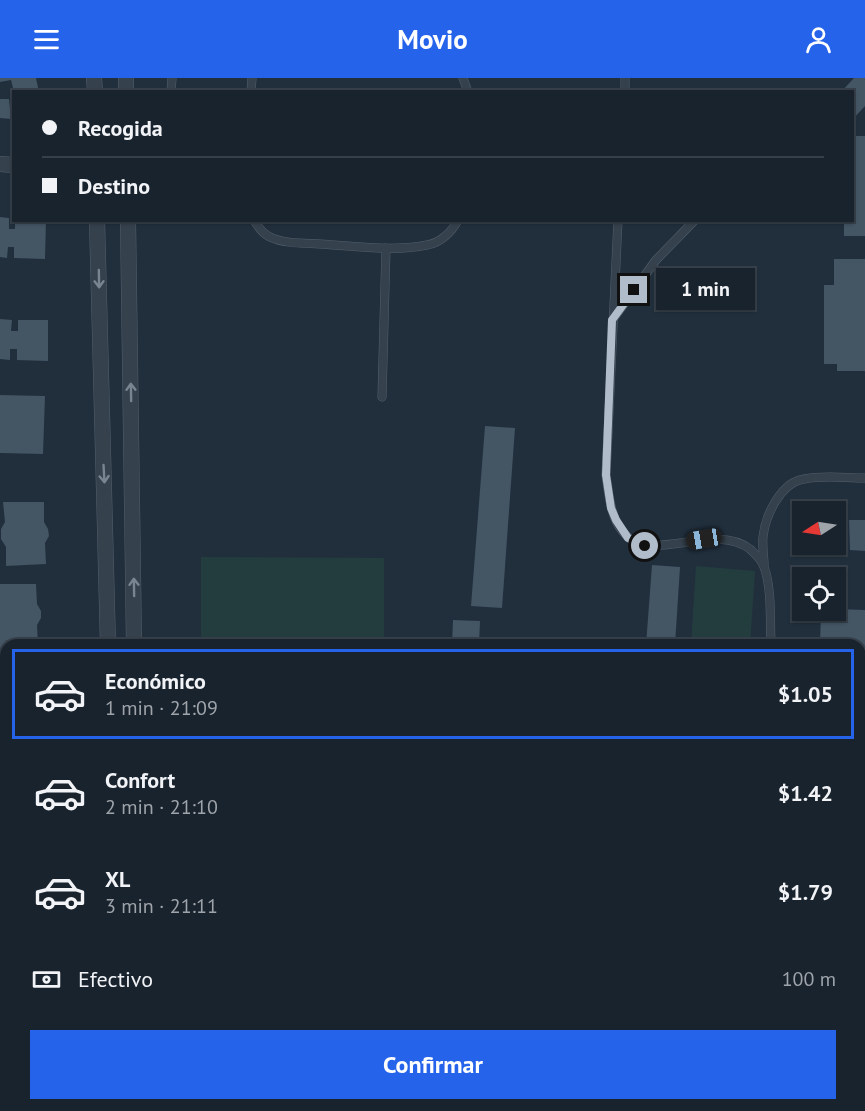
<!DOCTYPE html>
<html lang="es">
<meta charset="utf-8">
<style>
:root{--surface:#19232e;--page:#222b36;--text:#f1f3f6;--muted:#9fa4aa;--line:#37404a;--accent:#2563eb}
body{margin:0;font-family:"PT Sans",sans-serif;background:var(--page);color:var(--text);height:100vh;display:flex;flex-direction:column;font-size:22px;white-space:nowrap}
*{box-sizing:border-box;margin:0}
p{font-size:20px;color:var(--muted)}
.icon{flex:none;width:33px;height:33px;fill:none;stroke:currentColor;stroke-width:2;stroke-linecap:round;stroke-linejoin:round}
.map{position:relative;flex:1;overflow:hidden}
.side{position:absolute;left:0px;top:561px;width:866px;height:472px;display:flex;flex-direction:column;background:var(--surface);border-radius:18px 18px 0 0;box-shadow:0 2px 4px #0004,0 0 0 2px var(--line)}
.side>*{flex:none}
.hud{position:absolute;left:12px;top:12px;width:842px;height:132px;border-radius:0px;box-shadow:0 2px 4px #0004,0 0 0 2px var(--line);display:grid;align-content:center;height:132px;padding:0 30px;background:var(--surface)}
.needle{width:39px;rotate:258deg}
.fabs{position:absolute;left:792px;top:423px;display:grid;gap:12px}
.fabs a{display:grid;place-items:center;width:54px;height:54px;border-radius:0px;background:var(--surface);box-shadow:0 2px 4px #0004,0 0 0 2px var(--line);font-size:30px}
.end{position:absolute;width:27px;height:27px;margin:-14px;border:8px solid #b0bcc9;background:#111;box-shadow:0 0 0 3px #111}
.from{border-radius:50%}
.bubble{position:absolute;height:42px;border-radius:0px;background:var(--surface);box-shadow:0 2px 4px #0004,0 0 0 2px var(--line);font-size:20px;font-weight:700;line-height:42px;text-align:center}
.car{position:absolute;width:18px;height:36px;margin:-18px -9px;border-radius:8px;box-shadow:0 0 4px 2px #0007;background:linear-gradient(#222 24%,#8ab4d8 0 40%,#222 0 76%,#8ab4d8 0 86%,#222 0)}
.hud b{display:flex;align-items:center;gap:21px;height:57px;font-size:22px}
.hud b+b{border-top:2px solid var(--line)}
.hud i{width:15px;height:15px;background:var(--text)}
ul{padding:10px 0 0;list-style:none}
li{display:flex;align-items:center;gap:18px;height:90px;margin:0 12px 9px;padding:0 18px;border:3px solid transparent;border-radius:0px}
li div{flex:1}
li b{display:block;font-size:22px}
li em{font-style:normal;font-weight:700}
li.current{border-color:var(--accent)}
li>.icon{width:54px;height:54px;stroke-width:1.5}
.pay{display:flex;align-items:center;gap:15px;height:66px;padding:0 30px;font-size:22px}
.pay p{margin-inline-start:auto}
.action{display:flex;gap:12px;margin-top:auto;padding:12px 30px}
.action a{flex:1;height:69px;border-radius:0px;background:var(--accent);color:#fff;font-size:24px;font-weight:700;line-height:69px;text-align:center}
header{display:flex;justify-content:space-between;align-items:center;height:78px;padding:0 30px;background:var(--accent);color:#fff;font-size:27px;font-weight:700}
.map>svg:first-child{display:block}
.green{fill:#233d3e}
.building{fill:#445564}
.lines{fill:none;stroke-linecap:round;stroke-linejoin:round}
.lane-casing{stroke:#535f6b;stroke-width:9}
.street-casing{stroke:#535f6b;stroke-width:16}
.primary-casing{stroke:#3e4a56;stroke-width:24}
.lane{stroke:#35414d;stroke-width:8}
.street{stroke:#35414d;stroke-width:15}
.primary{stroke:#52606d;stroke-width:22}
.oneway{stroke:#798591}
.route{stroke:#b0bcc9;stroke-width:8}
</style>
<header><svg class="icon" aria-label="menu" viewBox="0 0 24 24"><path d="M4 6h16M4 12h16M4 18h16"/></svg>Movio<svg class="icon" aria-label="person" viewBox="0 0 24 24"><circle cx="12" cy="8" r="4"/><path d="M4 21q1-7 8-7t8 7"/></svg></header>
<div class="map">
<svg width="865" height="1033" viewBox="0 0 865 1033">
<rect width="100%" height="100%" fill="#212f3d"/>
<g class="green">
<path d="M201 479 384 480V567H201Z"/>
<path d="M696 488 755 493 750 567H691Z"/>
</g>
<g class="building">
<path d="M0 0H36L39 14H14L11 2 0 4Z"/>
<path d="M854 0H865V28L852 42V14H841Z"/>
<path d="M0 21H9L11 41 0 40Z"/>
<path d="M852 58H865V158H844V142H852Z"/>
<path d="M0 139 9 140V151H15V142H46L45 181 14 180V169H8L7 180 0 179Z"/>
<path d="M834 181H865V293H837V286H824V207H834Z"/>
<path d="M0 241 12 242 11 253H18V242H48V283L17 282V271H10V282L0 281Z"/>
<path d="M0 317 45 318 43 376 0 375Z"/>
<path d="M485 348 515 350 502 530 471 528Z"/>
<path d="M3 424H44V444L48 451 49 458 45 465 46 486 6 488V469L1 461V451L5 444Z"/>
<path d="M849 442H865V473L850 472Z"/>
<path d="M652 487 680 489 675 567H646Z"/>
<path d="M0 506H36L37 526 41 533V540L37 547 38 567H6V570H0Z"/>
<path d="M836 531 865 532V574H860V567H820L821 532H836Z"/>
<path d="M453 542 480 543 479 567H452Z"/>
<rect x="860" y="665" width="5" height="50"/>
<path d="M0 730 6 731V756H0Z"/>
<rect x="0" y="773" width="6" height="25"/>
<rect x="0" y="831" width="6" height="25"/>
<rect x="0" y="873" width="6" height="25"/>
<path d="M6 940V997L0 1000V944Z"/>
</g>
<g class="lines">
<defs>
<g id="lane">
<path d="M463 0 468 14"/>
<path d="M171 14 172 0"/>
<path d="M251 14 252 0"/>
<path d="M625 14V0"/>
<path d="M254 142C258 149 263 156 270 159 284 166 305 165 320 166 355 168 392 174 427 167 440 165 452 154 458 142"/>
<path d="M618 142 606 397C609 417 610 438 623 454 649 488 712 443 750 471 755 476 762 482 764 489 772 510 770 544 771 567"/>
<path d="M613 241 656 182 695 142"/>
<path d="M382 319 386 170"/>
<path d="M764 487C764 478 762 468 763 459 765 438 781 404 804 401 824 397 845 400 865 400"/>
<path d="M0 612 6 613"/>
<path d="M860 614H865"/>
<path d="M863 831 865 911"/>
<path d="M860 960H865"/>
<path d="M860 1004 865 1003"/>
<path d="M563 1028 564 1033"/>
</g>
<g id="street">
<path d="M94 0 95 14"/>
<path d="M126 0V14"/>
<path d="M0 86 14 87"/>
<path d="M97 142 108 567"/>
<path d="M128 142 134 567"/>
<path d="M0 698 6 699"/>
<path d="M119 1028V1033"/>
<path d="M0 1030 6 1026"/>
</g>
<g id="primary">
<path d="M860 830H865"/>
<path d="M860 886H865"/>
<path d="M51 1033 60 1028"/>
<path d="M138 1033 146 1028"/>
</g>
</defs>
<use href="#lane" class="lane-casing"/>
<use href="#street" class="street-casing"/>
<use href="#primary" class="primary-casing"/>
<use href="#lane" class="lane"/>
<use href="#street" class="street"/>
<use href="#primary" class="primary"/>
</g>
<defs><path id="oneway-shaft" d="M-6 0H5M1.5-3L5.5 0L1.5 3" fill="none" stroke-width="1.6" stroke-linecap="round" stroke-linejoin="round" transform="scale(1.5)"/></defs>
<g class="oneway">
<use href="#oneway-shaft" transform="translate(99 201) rotate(89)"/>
<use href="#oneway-shaft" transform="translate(131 314) rotate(-91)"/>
<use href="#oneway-shaft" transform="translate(104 396) rotate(87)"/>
<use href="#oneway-shaft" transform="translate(134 509) rotate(-91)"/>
</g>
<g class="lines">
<path class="route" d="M634 212 612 242 606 397 611 430 616 442 628 460 645 468"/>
</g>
</svg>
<div class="fabs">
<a><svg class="needle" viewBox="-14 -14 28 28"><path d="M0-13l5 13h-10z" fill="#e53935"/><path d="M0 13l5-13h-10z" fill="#9fa4aa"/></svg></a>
<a><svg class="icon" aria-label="locate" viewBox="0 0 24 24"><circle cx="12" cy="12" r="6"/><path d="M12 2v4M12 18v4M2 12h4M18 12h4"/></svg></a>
</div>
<i class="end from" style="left:645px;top:468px"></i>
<i class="end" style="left:634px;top:212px"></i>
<div class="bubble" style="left:656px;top:190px;width:99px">1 min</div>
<i class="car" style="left:704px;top:461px;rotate:261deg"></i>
<div class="hud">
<b><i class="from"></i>Recogida</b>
<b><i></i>Destino</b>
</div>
<section class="side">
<ul>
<li class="current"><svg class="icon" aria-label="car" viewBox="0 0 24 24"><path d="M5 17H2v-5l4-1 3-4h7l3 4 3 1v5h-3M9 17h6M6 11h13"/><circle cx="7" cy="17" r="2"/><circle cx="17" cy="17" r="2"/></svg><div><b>Económico</b><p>1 min · 21:09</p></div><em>$1.05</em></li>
<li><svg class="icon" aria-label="car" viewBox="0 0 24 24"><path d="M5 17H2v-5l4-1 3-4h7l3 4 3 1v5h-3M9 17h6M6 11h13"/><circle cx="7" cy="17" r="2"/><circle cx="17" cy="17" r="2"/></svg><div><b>Confort</b><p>2 min · 21:10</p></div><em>$1.42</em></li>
<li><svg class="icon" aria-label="car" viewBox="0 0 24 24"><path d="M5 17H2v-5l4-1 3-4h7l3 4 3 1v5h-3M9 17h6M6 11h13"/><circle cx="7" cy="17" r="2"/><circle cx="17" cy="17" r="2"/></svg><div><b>XL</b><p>3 min · 21:11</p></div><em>$1.79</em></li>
</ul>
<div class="pay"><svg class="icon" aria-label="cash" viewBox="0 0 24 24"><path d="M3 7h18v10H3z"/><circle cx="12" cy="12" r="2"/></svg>Efectivo<p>100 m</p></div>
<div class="action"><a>Confirmar</a></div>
</section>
</div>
